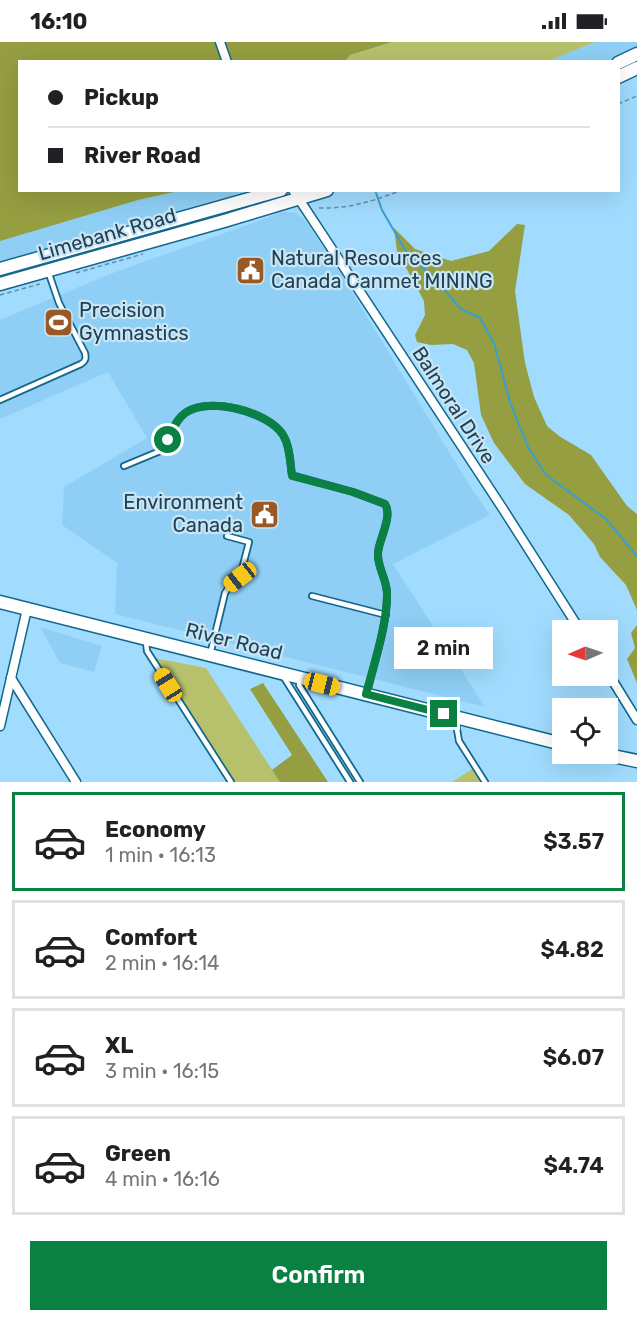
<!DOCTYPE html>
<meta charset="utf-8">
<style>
:root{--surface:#fff;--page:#f6f6f6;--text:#202124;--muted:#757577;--line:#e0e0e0;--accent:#0b8043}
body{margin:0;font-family:Rubik,sans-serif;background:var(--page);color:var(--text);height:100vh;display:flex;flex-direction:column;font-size:22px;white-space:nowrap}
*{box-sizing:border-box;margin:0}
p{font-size:20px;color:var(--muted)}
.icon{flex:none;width:33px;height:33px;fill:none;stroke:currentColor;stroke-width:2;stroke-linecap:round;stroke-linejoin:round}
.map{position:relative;height:740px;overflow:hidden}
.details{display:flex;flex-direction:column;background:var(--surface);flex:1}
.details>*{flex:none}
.banner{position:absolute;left:18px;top:18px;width:602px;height:132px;border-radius:0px;box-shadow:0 6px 24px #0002;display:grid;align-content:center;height:132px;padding:0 30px;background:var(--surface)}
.needle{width:39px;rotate:268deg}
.controls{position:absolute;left:552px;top:578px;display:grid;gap:12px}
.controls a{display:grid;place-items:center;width:66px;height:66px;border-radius:0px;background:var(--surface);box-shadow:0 6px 24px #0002;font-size:30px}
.end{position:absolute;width:27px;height:27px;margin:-14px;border:8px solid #0b8043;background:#fff;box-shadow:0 0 0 3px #fff}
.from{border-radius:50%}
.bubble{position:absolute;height:42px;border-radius:0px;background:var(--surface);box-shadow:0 6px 24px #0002;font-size:20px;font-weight:600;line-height:42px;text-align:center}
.car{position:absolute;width:18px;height:36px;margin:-18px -9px;border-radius:8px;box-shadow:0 0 4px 2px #0007;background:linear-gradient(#f5c518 24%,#345 0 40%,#f5c518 0 76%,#345 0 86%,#f5c518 0)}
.banner b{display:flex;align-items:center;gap:21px;height:57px;font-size:22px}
.banner b+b{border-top:2px solid var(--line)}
.banner i{width:15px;height:15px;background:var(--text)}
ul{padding:10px 0 0;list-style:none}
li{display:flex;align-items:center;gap:18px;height:99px;margin:0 12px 9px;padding:0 18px;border:3px solid var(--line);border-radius:0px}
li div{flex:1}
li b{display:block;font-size:22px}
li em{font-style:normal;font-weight:600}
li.selected{border-color:var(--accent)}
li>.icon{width:54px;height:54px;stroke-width:1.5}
.primary-button{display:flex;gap:12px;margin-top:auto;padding:12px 30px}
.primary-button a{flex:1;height:69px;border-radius:0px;background:var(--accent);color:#fff;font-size:24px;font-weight:600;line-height:69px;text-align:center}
.status{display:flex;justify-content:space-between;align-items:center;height:42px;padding:0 30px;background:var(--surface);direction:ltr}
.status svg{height:16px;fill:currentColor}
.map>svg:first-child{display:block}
.built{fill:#8fcff5}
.green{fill:#b7c16b}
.forest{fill:#959e40}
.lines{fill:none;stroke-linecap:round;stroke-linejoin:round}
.stream{stroke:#389fd1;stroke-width:2}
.service-casing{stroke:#12678d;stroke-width:8}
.minor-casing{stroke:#12678d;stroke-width:11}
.secondary-casing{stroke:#12678d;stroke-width:15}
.path{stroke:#618ea8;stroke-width:1.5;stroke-dasharray:4.5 3;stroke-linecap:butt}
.service{stroke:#fff;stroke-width:4.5}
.minor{stroke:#fff;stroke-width:8}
.secondary{stroke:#fff;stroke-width:12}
.route{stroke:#0b8043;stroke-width:8}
.labels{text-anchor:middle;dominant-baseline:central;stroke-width:4.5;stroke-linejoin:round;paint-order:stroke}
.street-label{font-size:20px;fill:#214051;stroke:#c8e5f6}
.poi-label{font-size:20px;fill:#214051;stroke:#c8e5f6;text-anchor:start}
</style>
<div class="status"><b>16:10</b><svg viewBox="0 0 49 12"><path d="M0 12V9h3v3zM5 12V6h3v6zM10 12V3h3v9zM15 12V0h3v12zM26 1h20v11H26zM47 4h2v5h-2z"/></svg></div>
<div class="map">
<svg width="637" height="740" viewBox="0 0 637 740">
<rect width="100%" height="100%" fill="#a1dcfe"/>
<g class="built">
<path d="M0 0H637V6L605 20H20V148L258 149 0 220Z"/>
<path d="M283 170 295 171 305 178 339 229 468 441 490 473 393 522 485 665 115 572 117 521 62 483 64 445 147 396 108 330 0 377V278L110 232Z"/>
<path d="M40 585 102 604 94 630 60 621Z"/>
</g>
<g class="green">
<path d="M392 0H595L548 19 345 20 350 13Z"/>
<path d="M154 616 206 626 280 740H232Z"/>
<path d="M472 727 481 740H452Z"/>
</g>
<g class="forest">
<path d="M0 0H392L350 13 345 19 20 20V148L178 149 138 158 0 199Z"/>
<path d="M517 182 525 183 515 249 525 321 534 355 547 384 559 394 591 413 627 464 637 472V568L626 543 600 515 594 502 569 473 525 442 494 401 481 373 474 321 467 308 453 302 431 303 417 300 415 293 425 273 424 259 397 209 394 186 415 207 451 219 489 209Z"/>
<path d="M637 583V641L627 617 635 606 631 591Z"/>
<path d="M263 641 328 740H280L272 728 292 713 250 647Z"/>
</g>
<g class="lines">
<path class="stream" d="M376 151 382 168 408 213 432 234 461 267 480 276 494 301 510 360 528 405 546 433 606 477 637 514"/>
<defs>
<g id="service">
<path d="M0 358 81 322C86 319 86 316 85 311L59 261 48 229"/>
<path d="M124 424 165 407C169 396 173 382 182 374 202 352 263 369 280 389 290 400 290 419 292 433L353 450 385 462C393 475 379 496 378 511 377 525 387 537 387 551 388 581 374 621 367 651"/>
<path d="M312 554 386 573"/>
<path d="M146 600 147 609 231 740"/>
<path d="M210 613 225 551 230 543 240 535 249 500 227 494"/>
<path d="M283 634 350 740"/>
<path d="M300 637 299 643 360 740"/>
<path d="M455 676 459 699 485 740"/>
</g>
<g id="minor">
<path d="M220 0 227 20"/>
<path d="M293 148 503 467 580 588"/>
<path d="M608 631 637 678"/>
<path d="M11 636 76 740"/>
<path d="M0 684 27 567"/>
</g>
<g id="secondary">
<path d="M618 21 637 12"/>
<path d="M618 35 637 26"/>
<path d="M0 227 281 148"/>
<path d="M0 242 224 179 327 148"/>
<path d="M0 560 562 702"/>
<path d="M598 711 637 719"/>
</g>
</defs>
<use href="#service" class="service-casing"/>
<use href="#minor" class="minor-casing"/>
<use href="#secondary" class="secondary-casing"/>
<g class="path">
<path d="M618 62 637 54"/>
<path d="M319 166C348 167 374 159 402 148"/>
<path d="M76 231 143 212"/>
<path d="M0 253 40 242"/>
</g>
<use href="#service" class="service"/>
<use href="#minor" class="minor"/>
<use href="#secondary" class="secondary"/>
</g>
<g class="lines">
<path class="route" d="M168 398C173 389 176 377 185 371 209 354 268 369 283 393 290 404 290 421 292 434L353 450 385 462C393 475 379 497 378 511 377 525 387 538 387 552 387 582 374 622 366 652L444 672"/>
</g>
<defs>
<symbol id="civic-square" viewBox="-11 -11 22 22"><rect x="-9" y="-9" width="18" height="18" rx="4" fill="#9a5826" stroke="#c8e5f6"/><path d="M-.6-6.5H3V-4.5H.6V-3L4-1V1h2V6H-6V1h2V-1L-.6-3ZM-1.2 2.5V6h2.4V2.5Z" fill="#fff"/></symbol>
<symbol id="stadium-square" viewBox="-11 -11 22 22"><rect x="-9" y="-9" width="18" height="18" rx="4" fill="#9a5826" stroke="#c8e5f6"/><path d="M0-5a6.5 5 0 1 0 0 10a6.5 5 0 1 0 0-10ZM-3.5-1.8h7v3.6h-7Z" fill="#fff"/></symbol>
</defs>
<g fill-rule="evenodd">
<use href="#civic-square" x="234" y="212" width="33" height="33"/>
<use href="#stadium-square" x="42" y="264" width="33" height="33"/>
<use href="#civic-square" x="248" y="456" width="33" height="33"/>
</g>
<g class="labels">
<g class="street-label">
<text transform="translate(107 192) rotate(-16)">Limebank Road</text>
<text transform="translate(454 363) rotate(57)">Balmoral Drive</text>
<text transform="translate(234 599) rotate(14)">River Road</text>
</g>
<g class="poi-label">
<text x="271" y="216">Natural Resources<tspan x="271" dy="23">Canada Canmet MINING</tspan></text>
<text x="79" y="268">Precision<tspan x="79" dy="23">Gymnastics</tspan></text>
<text x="243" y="460" text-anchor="end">Environment<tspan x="243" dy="23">Canada</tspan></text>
</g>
</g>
</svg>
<div class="controls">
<a><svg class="needle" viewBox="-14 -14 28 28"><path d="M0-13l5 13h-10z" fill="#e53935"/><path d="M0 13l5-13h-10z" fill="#757577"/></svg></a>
<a><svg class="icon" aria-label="locate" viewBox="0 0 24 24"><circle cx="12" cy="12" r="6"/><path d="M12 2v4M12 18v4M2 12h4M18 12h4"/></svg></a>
</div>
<i class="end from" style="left:168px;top:398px"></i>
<i class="end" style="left:444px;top:672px"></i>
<div class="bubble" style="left:394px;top:585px;width:99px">2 min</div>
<i class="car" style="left:240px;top:535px;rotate:232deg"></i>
<i class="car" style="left:322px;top:642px;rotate:104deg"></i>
<i class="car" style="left:168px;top:643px;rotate:328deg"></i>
<div class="banner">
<b><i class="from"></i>Pickup</b>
<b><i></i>River Road</b>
</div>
</div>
<section class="details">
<ul>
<li class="selected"><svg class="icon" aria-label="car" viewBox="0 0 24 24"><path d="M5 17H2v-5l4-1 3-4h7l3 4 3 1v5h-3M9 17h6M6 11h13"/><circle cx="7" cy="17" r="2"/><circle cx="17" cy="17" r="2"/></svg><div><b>Economy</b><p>1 min · 16:13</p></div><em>$3.57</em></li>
<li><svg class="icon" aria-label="car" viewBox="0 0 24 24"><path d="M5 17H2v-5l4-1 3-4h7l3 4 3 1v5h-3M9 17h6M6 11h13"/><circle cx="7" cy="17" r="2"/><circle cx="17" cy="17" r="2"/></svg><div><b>Comfort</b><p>2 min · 16:14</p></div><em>$4.82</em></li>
<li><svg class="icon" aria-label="car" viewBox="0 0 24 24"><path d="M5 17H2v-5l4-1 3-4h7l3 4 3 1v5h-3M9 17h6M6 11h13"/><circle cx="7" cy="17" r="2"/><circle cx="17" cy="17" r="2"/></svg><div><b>XL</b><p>3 min · 16:15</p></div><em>$6.07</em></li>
<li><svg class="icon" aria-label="car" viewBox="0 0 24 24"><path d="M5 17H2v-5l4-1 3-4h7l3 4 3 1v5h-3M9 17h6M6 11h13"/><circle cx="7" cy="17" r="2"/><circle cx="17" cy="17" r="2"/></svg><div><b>Green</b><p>4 min · 16:16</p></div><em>$4.74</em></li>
</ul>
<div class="primary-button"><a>Confirm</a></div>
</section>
